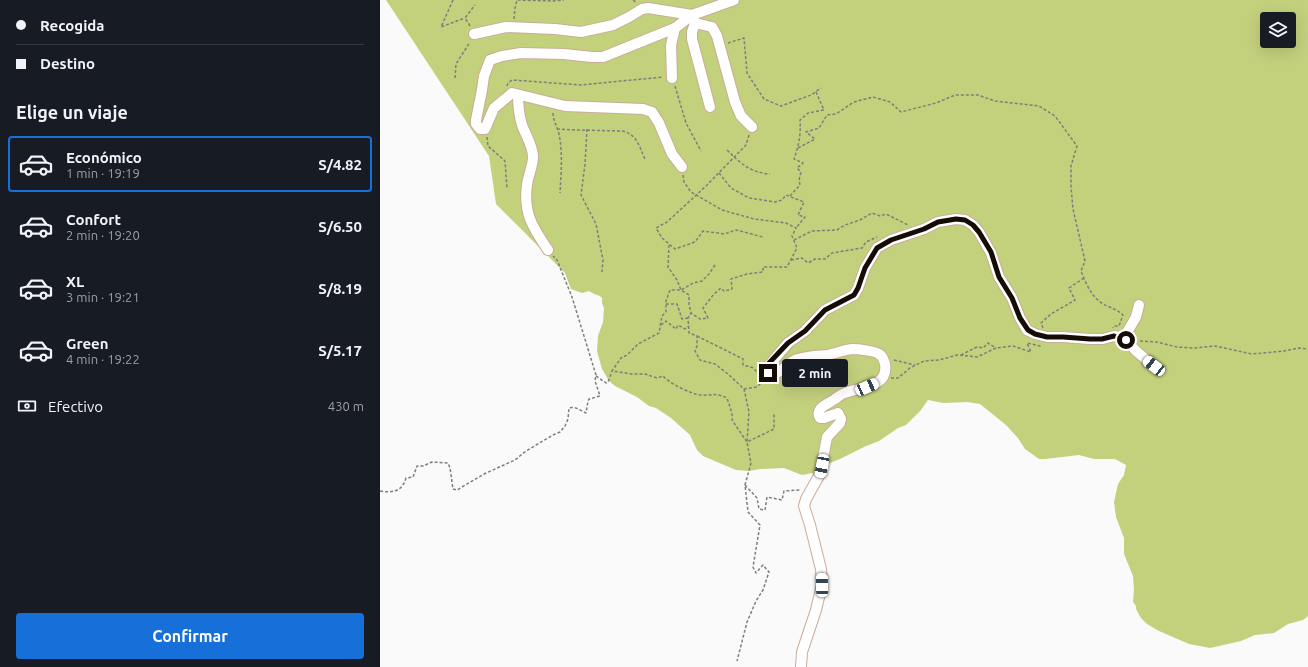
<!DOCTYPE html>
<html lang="es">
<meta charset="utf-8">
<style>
:root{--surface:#171b24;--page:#20242c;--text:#f1f3f6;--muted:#9ea1a6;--line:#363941;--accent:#1770d9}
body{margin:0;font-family:Ubuntu,sans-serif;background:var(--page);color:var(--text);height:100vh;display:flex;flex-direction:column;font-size:15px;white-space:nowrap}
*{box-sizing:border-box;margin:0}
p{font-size:13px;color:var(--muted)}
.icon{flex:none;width:22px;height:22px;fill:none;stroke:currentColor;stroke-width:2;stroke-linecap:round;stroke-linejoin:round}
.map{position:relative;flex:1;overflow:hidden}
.details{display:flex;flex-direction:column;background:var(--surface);width:380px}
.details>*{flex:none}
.banner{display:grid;align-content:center;height:88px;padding:0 16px;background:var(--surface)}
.fabs{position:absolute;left:880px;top:12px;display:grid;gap:8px}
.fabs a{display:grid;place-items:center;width:36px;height:36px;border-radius:4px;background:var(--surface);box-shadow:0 4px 16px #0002;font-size:20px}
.end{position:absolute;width:18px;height:18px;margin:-9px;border:5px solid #160c06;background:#fff;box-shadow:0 0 0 2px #fff}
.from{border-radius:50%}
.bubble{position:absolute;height:28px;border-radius:4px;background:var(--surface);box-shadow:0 4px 16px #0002;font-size:13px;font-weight:700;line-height:28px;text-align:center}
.car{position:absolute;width:12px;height:24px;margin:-12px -6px;border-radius:5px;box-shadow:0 0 3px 1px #0007;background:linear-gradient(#fff 24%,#345 0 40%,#fff 0 76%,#345 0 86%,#fff 0)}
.banner b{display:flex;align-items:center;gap:14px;height:38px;font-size:15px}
.banner b+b{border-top:1px solid var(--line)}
.banner i{width:10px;height:10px;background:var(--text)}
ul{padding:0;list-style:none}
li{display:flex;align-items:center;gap:12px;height:56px;margin:0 8px 6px;padding:0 8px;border:2px solid transparent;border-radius:4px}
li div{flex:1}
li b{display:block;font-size:15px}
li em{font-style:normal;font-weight:700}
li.current{border-color:var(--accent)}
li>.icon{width:36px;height:36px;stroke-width:1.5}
h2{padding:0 16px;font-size:18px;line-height:48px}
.pay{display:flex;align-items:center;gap:10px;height:44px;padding:0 16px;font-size:15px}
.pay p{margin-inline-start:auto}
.primary-button{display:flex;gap:8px;margin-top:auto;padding:8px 16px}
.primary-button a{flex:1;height:46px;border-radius:4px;background:var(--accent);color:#fff;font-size:16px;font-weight:700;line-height:46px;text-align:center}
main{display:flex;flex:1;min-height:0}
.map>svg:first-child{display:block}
.green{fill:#c3d07c;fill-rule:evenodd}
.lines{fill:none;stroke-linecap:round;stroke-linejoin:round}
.minor-casing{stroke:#cbac99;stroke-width:12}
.path{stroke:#827d7a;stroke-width:1.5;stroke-dasharray:3 2;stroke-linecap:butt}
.minor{stroke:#fff;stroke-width:10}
.route{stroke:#160c06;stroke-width:5}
</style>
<main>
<section class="details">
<div class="banner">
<b><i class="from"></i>Recogida</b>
<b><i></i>Destino</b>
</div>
<h2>Elige un viaje</h2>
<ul>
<li class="current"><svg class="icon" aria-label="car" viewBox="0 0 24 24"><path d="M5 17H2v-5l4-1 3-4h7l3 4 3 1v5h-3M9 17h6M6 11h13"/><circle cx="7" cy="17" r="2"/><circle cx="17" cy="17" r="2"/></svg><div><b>Económico</b><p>1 min · 19:19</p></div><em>S/4.82</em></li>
<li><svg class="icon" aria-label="car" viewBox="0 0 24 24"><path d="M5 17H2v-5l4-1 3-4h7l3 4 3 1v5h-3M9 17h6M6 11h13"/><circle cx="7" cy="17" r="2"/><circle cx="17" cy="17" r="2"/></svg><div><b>Confort</b><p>2 min · 19:20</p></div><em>S/6.50</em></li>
<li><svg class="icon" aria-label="car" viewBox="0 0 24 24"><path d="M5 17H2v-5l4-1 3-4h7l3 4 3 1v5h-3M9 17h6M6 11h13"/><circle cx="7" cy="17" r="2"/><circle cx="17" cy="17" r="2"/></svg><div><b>XL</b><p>3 min · 19:21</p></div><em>S/8.19</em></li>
<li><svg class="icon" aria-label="car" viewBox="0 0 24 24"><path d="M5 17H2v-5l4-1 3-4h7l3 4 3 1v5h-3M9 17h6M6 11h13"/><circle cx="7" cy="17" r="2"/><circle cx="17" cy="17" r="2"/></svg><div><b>Green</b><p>4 min · 19:22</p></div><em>S/5.17</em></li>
</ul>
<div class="pay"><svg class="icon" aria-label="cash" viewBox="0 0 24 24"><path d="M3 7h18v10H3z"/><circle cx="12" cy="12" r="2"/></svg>Efectivo<p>430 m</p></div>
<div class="primary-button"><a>Confirmar</a></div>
</section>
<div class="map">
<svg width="928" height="667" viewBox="0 0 928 667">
<rect width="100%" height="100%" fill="#fafafa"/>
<path class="green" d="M6 0H928V616L923 620 908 624 894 633 875 635 861 641 830 648 809 644 779 631 767 624 761 618 756 609V606L753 602 754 589 753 576 744 554V538L736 517 734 502 738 484 744 475 746 465 735 459H714L699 455 665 459H659L645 449 638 438 626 425 600 404 587 402 563 403 548 400 541 410 526 425 518 428 499 441 486 446 460 459 450 463 438 472 422 475 404 468 380 469 369 471 356 470 323 456 317 450 310 435 291 418 276 408 269 406 257 397 235 386 229 381 222 369 217 351 218 336 223 322 224 308 222 303V298L220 296 214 294 209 291 202 293 191 289 185 273 116 204 109 156ZM887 19H909V41H887Z"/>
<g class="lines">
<defs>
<g id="minor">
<path d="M94 34 126 27 175 29 201 32 233 25 249 17 262 9 268 8 312 15 315 23"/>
<path d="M292 78 291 45 295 28"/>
<path d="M138 95C138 105 139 115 142 125 146 136 153 146 153 157 153 166 148 176 147 185 143 213 153 228 168 250"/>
<path d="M330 107 312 39V32L315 23 332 27 337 36 355 102 361 116 372 127"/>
<path d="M302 167 292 154 279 123 272 112 263 109 185 106 132 93 114 108 105 129H100L96 124V120L102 90 104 76 110 60 122 56 141 53 184 54 212 57H223L295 28 312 15 354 0"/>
<path d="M743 339 756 317 759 305"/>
<path d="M421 667 422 652 436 610 442 585 441 569 430 525 424 506 426 499 440 474 447 437 460 423 461 419 458 413 444 418H440C434 408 448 404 455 399 458 397 461 394 465 393 479 387 509 388 505 364 504 361 503 356 499 354 495 351 478 349 472 349 464 350 456 353 448 355 437 356 425 356 415 360 405 365 400 376 388 373L386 369 408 343 425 331 445 310 474 295 478 288 485 268 497 248 511 240 544 229 558 222 576 219 585 220 593 225 599 232 611 253 619 277 632 298 640 318 647 330 655 334 667 337H683L710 339H723L734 336 739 337 746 340 756 351 774 366"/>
</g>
</defs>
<use href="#minor" class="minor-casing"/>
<g class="path">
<path d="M73 0 61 27 85 18"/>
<path d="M253 0 257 3"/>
<path d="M134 19 135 8 137 0 173 1 184 0"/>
<path d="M90 26 85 18 95 5"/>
<path d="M348 43 364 38 367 73 384 99 401 106 431 95 441 88"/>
<path d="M75 78 76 64 90 42"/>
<path d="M127 86 128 83 132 80 201 85 283 77"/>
<path d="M295 86 306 123 321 151"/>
<path d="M173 113C173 120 177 126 179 134 183 153 181 174 180 193"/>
<path d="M177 129 195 130 242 131C257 134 259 146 265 159"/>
<path d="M207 129 205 164 201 195 216 224 223 260 222 272"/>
<path d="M369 135 366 145 326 186 287 222 276 228 282 238 295 249 315 242 323 231 344 234 356 230 383 237"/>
<path d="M107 137 108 146 125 161 127 188"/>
<path d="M418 148 435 139 426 132 439 128 447 115 456 114 474 102 493 97 510 102 521 112 556 103 575 95H598L615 101 659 106 675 116 697 146 691 166V187L693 209 705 261 701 271C705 281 710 294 719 301 726 307 736 308 743 315L739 326H734L733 328"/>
<path d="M347 150C360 163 371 173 390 174"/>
<path d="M339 173 351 188 369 198 395 202 402 200 406 195 424 202 418 215 425 217 416 228"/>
<path d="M303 175 304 182 311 192 342 210 374 219 406 223 416 228 412 236 417 248 407 267H383V272L367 274 351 279 352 289 344 291 341 288 334 294 323 308 328 318 320 319 311 313"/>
<path d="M410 196 420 185 419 180 421 172 417 168 423 163 414 159C419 145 421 134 420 120L428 113 444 110 436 92"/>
<path d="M414 240 432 231 457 230 465 225 480 220 492 213 500 216 506 214 528 225"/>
<path d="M289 245 288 267 297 280 301 290 309 295V304L311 313 308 318 309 333 317 336V346L315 351 320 360 335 364 348 374 364 389 369 412 367 442 371 463 365 485 368 512 380 525 373 567 376 573 383 565 389 572 383 590 376 601 367 622 357 661"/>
<path d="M411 260 422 258 428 263 435 259H445L452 253 482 248 486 242 497 237"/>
<path d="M335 265 329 274 322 281 313 283 301 290H290L286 301V312L282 316 279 333 258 344 247 355 241 358 232 371 252 374H265L277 378 283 376C289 383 311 394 320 395 333 396 334 392 347 398L352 413V420L367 442 394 429V413"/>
<path d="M286 304H297L302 319 308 318"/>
<path d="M281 325 286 321 296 329 298 325 305 329 309 326"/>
<path d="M663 328 661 323 671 314 695 300 689 288 704 278"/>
<path d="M317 336 363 359V365L374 368 382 382 384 381"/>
<path d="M760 341 777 342 797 347 814 348 835 346 872 354 904 351 919 348 928 349"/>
<path d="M581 355 597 347 603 348 608 343 616 348"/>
<path d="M514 360 535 365"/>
<path d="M216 376 226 383 228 382 232 371"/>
<path d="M511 378H518L530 368 544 361 559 360 577 355 597 357 616 348 633 346 651 352 647 343 660 346 659 344"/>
<path d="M364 389 377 387 382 382"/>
<path d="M365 485 377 498 379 509 385 510 387 497 402 500 404 491 420 490"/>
<path d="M0 491C12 493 22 492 26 478L33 477 37 466H43L52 462 68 463 70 468 73 489 77 490 104 474 135 460 146 451 173 435 180 432 185 426 188 419 189 408C196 406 201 411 206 413L208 401 209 399 220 396 215 381 216 375 192 297 177 260 173 256"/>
</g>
<use href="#minor" class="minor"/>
</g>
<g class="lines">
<path class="route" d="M388 373 386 369 389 363 408 343 425 331 445 310 474 295 478 288 485 268 497 248 511 240 544 229 558 222 576 219 585 220 593 225 599 232 611 252 619 277 632 298 640 318 648 330 655 334 667 337H683L710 339H722L734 336 746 340"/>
</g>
</svg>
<div class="fabs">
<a><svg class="icon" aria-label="layers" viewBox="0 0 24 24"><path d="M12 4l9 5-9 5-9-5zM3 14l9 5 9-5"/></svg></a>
</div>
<i class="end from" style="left:746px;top:340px"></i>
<i class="end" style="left:388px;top:373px"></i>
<div class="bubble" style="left:402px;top:359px;width:66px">2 min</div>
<i class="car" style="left:774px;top:366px;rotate:308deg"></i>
<i class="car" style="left:487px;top:387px;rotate:66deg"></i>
<i class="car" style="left:442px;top:466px;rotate:191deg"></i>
<i class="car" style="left:442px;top:585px;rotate:359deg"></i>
</div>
</main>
